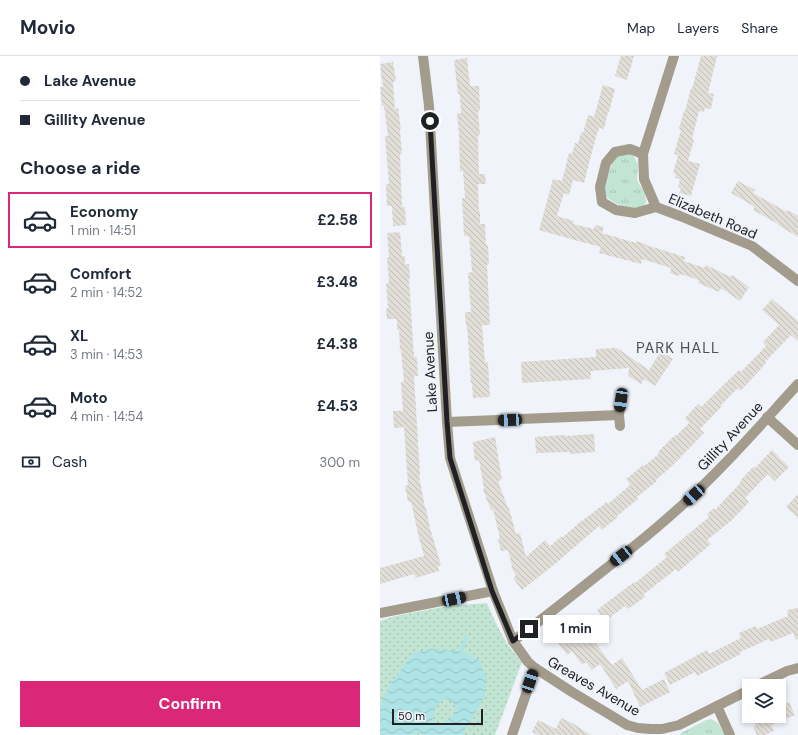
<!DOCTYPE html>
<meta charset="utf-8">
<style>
:root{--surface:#fff;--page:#f2f2f3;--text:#1f2937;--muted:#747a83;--line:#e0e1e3;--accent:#db2777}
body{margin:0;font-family:"DM Sans",sans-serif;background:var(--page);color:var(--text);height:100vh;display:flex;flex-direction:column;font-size:15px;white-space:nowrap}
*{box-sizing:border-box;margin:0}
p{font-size:13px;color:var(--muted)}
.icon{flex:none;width:22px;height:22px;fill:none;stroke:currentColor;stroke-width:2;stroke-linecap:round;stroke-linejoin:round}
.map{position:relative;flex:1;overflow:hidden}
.sheet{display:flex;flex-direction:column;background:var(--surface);width:380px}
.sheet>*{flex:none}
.hud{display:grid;align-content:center;height:88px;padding:0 20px;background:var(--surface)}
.controls{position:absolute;left:362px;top:623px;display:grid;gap:8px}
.controls a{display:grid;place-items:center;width:44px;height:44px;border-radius:0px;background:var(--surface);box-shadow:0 2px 6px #0003;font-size:20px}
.scale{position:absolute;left:12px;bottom:10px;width:91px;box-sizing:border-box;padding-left:4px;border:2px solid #202124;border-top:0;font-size:11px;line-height:14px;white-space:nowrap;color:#202124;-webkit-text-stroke:3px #f0f4fa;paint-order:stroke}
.end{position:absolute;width:18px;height:18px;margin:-9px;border:5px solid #202124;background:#fff;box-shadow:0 0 0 2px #fff}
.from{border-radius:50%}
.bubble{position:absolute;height:28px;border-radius:0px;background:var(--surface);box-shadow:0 2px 6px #0003;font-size:13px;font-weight:700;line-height:28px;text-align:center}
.car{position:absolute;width:12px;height:24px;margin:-12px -6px;border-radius:5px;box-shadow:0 0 3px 1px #0007;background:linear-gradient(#222 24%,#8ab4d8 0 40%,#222 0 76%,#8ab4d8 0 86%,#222 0)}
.hud b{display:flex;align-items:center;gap:14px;height:38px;font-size:15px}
.hud b+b{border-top:1px solid var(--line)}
.hud i{width:10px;height:10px;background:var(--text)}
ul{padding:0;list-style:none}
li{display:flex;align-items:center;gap:12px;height:56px;margin:0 8px 6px;padding:0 12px;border:2px solid transparent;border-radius:0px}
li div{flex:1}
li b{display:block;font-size:15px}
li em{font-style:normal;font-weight:700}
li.current{border-color:var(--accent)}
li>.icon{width:36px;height:36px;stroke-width:1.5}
h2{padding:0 20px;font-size:18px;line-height:48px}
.pay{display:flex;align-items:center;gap:10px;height:44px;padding:0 20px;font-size:15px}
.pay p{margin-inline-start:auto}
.action{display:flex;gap:8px;margin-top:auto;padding:8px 20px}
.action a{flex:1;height:46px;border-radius:0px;background:var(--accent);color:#fff;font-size:16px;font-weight:700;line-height:46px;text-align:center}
header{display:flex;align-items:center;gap:24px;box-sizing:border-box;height:56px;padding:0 20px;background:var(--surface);border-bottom:1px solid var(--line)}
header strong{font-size:19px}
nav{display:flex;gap:22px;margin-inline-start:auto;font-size:14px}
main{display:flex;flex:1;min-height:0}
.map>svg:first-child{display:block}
.grass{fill:url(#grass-tufts)}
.park{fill:url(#park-dots)}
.water{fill:url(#water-waves);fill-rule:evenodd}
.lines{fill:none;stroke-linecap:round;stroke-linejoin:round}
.stream{stroke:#aee4e5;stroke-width:3.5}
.building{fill:url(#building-back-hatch)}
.minor{stroke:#a39c8c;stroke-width:10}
.route{stroke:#202124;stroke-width:5}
.labels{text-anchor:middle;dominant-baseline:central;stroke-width:4;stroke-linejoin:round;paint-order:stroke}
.street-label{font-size:14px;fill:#202124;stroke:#f0f4fa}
.neighbourhood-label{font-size:15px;letter-spacing:1px;fill:#4f5257;stroke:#f0f4fa}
</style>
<header>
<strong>Movio</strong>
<nav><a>Map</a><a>Layers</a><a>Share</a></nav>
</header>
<main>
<section class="sheet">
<div class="hud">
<b><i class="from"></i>Lake Avenue</b>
<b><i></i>Gillity Avenue</b>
</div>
<h2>Choose a ride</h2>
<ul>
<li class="current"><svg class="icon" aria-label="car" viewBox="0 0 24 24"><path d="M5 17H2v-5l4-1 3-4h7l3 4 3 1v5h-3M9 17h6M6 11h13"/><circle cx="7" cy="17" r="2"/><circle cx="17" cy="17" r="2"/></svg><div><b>Economy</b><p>1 min · 14:51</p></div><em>£2.58</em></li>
<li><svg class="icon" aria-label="car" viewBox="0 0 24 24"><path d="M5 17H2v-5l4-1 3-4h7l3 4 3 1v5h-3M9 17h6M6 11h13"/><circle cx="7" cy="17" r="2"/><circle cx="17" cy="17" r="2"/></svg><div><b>Comfort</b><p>2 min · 14:52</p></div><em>£3.48</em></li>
<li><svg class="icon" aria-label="car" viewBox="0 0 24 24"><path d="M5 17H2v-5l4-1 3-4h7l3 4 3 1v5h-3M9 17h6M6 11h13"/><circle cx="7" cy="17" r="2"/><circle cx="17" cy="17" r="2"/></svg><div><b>XL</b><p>3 min · 14:53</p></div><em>£4.38</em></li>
<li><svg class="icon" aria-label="car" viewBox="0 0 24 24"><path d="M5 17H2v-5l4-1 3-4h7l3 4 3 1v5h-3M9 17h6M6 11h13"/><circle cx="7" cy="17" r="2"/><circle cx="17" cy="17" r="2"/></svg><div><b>Moto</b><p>4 min · 14:54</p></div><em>£4.53</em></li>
</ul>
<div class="pay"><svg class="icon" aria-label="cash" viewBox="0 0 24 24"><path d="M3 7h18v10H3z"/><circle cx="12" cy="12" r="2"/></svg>Cash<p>300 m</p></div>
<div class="action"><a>Confirm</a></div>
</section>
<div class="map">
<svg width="418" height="679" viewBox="0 0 418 679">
<defs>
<pattern id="grass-tufts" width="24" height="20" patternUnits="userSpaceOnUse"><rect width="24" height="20" fill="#c2e5d3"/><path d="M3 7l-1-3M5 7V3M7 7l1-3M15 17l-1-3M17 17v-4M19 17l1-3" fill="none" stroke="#a6c4b5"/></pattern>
<pattern id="park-dots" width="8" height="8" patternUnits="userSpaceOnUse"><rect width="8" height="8" fill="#c2e5d3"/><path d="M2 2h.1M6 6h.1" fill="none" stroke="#a6c4b5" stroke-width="1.8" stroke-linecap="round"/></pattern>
<pattern id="water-waves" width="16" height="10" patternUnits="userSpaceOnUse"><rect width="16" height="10" fill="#aee4e5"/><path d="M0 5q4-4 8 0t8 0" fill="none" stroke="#95c3c4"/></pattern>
<pattern id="building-back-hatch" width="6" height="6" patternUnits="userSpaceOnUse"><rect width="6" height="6" fill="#e1ddd7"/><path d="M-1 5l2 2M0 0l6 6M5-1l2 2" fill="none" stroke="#c1bdb8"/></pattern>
</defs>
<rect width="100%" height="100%" fill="#f0f4fa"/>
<g class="grass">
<path d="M249 96 255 102 258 109 257 124 265 137 266 146 264 150 254 154C245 150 227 147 225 136 224 131 227 125 228 120 230 113 232 106 236 100Z"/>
<path d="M331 663 338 667 345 679H300L301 677 326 664Z"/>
</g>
<path class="park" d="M107 547C116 568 126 590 142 606L115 679H0V565L15 560 68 550Z"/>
<path class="water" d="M50 593 82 595 99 604 107 623 103 643 82 679H44L35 677 33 679H0V650L9 630 33 597ZM65 643C72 644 74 646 76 652L73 659 62 669 57 668 52 664 57 648Z"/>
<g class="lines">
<path class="stream" d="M82 595 86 580"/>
</g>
<g class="building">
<path d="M241 0H254L247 24 235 20Z"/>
<path d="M321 0H337L328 37 334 38 331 53 325 52 324 56 319 55 312 83 314 84 308 105 320 108 311 140 299 137 301 132 298 131 300 123 295 122 296 118 293 117 298 99 294 98 301 74 299 73 304 55H305L311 32 312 33Z"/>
<path d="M87 2 90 30H99L100 55H98L100 79H98L99 118H105L106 128H98L99 155H100V168H105L106 189H108L109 208 107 209 110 269H102L105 306H108L110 341 93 342 92 327H91L87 270H86L85 256H91L88 217 92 216 89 180H84L82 142H85L83 115 80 116 79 77 77 57H81L80 38H78L74 4Z"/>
<path d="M13 6 16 25 13 26 15 53 18 52 21 74H20L22 98H20L22 151H25L26 169 13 170 12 150H7L6 128H9L5 80H8L4 50H2L0 31H3L0 8Z"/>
<path d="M223 29 235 33 229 56H228L224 73 219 72 218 77H217L204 127 193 124 189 139 184 137 177 160 194 165 193 168 214 173 215 169 224 171 222 177 256 187V185L266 188V189L305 201 304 205 324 212 326 209 351 221 352 219 369 231 360 245 341 232 339 236 318 227 319 224 300 218 299 220 290 217 291 212 262 203 261 208 219 197 221 191 198 185 159 174 173 123 182 125 189 97 192 98 195 87 198 88 201 76 203 77 208 59 214 61Z"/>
<path d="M358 125 375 134 373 137 407 156 408 154 418 160V181L398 169V168L373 154 375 151 351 137Z"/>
<path d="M20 176 22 200H25V208H29L30 223H29L34 301H37L38 320H34L40 419H39L45 452H46L50 472 61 509 58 510 59 515 36 522 34 518 0 528V512L44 500 38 478 31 445 28 446 25 430 28 429 24 371 14 372 13 355H23L21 326H24L21 294H20L19 274H17V263H7L6 253 8 252 6 227H9L7 201H9L7 177Z"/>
<path d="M392 243 418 265V285L411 279 385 306 386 307 370 325 360 335 358 332 341 349 342 350 320 373 324 377 293 409 276 424 277 425 257 441 258 443 237 460 238 461 222 474 219 470 175 508 142 534 133 522 136 519 131 512 132 510 128 494 121 495 118 483 120 482 113 453 111 454 103 434 104 433 99 404 95 405 93 386 115 381 122 424 118 425 128 452H129L136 478 140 477 146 501 165 484 170 490 182 480 183 481 199 467 227 446 228 448 250 429 246 423 263 409 264 410 279 398 278 396 295 379 296 380 309 367 305 362 318 348 321 351 359 314 361 316 386 290 383 286 399 269 382 254Z"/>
<path d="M237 292 269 314 281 295 293 303 275 330 264 323 261 328 248 320 249 312 211 315V323L142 327 141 306 216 301V293Z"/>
<path d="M214 378 215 396 190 398V396L156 397 155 381 185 379V380Z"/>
<path d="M392 394 409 411 395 425 388 418 365 442 369 446 351 465 327 484 331 488 298 516 296 513 263 539 265 541 248 553 245 550 225 565 217 554 254 526 255 527 287 501 284 498 329 461 327 458 334 452 335 454 361 426 360 425 373 411 375 412Z"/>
<path d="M418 438V462L406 451Z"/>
<path d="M418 552V583L416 584 413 577 390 586 389 583 360 596 361 598 317 620 315 616 290 629 284 617 327 594 329 598 361 582 359 577 376 570 377 573 408 560 407 554Z"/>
<path d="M200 566 232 609 242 602 262 634 284 623 290 636 260 651 248 625 236 633 220 608 212 614 206 606 202 609 192 595 187 599 176 584Z"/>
<path d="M409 646 415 659 391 669 394 675 385 679H377L373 671 376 670 371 660H399V651Z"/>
<path d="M181 662 192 667 211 679H158L152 676 158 664 176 673Z"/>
</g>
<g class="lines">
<g class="minor">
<path d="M43 0 49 50 67 366 70 402 113 535 133 585 148 606 155 612 192 636 247 669 258 672 271 673H282L299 669 369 634"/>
<path d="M294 0 263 98 264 123 276 151 300 160 372 190 418 225"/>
<path d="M263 98 250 93 235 96 226 107 220 131 222 146 236 154 255 157 276 151"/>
<path d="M387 361 418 389"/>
<path d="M67 366 239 359"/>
<path d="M240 370 239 359 241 344"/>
<path d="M0 557 113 535"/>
<path d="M133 585C164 562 194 538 224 514 255 490 286 465 314 438 351 404 384 365 418 328"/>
<path d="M376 630 407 615 418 612"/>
<path d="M337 650 350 679"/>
<path d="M132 679 155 612"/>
</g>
</g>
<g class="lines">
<path class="route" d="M50 65 67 366 70 402 112 535 133 585 149 573"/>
</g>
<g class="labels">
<g class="street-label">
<text transform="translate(333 160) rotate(23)">Elizabeth Road</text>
<text transform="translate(50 316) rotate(-93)">Lake Avenue</text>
<text transform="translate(350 380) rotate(-47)">Gillity Avenue</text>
<text transform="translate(214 630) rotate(30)">Greaves Avenue</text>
</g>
<g class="neighbourhood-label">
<text x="298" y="292">PARK HALL</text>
</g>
</g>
</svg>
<div class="controls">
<a><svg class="icon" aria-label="layers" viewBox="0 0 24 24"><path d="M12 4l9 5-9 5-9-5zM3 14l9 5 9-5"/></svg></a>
</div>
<div class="scale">50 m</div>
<i class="end from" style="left:50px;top:65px"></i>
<i class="end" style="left:149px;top:573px"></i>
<div class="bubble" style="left:163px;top:559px;width:66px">1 min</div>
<i class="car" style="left:241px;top:344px;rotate:188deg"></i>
<i class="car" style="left:130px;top:364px;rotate:267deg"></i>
<i class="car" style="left:314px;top:439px;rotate:228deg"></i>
<i class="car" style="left:241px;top:500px;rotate:232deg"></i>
<i class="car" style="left:74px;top:543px;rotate:78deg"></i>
<i class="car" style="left:150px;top:625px;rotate:19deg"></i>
</div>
</main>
